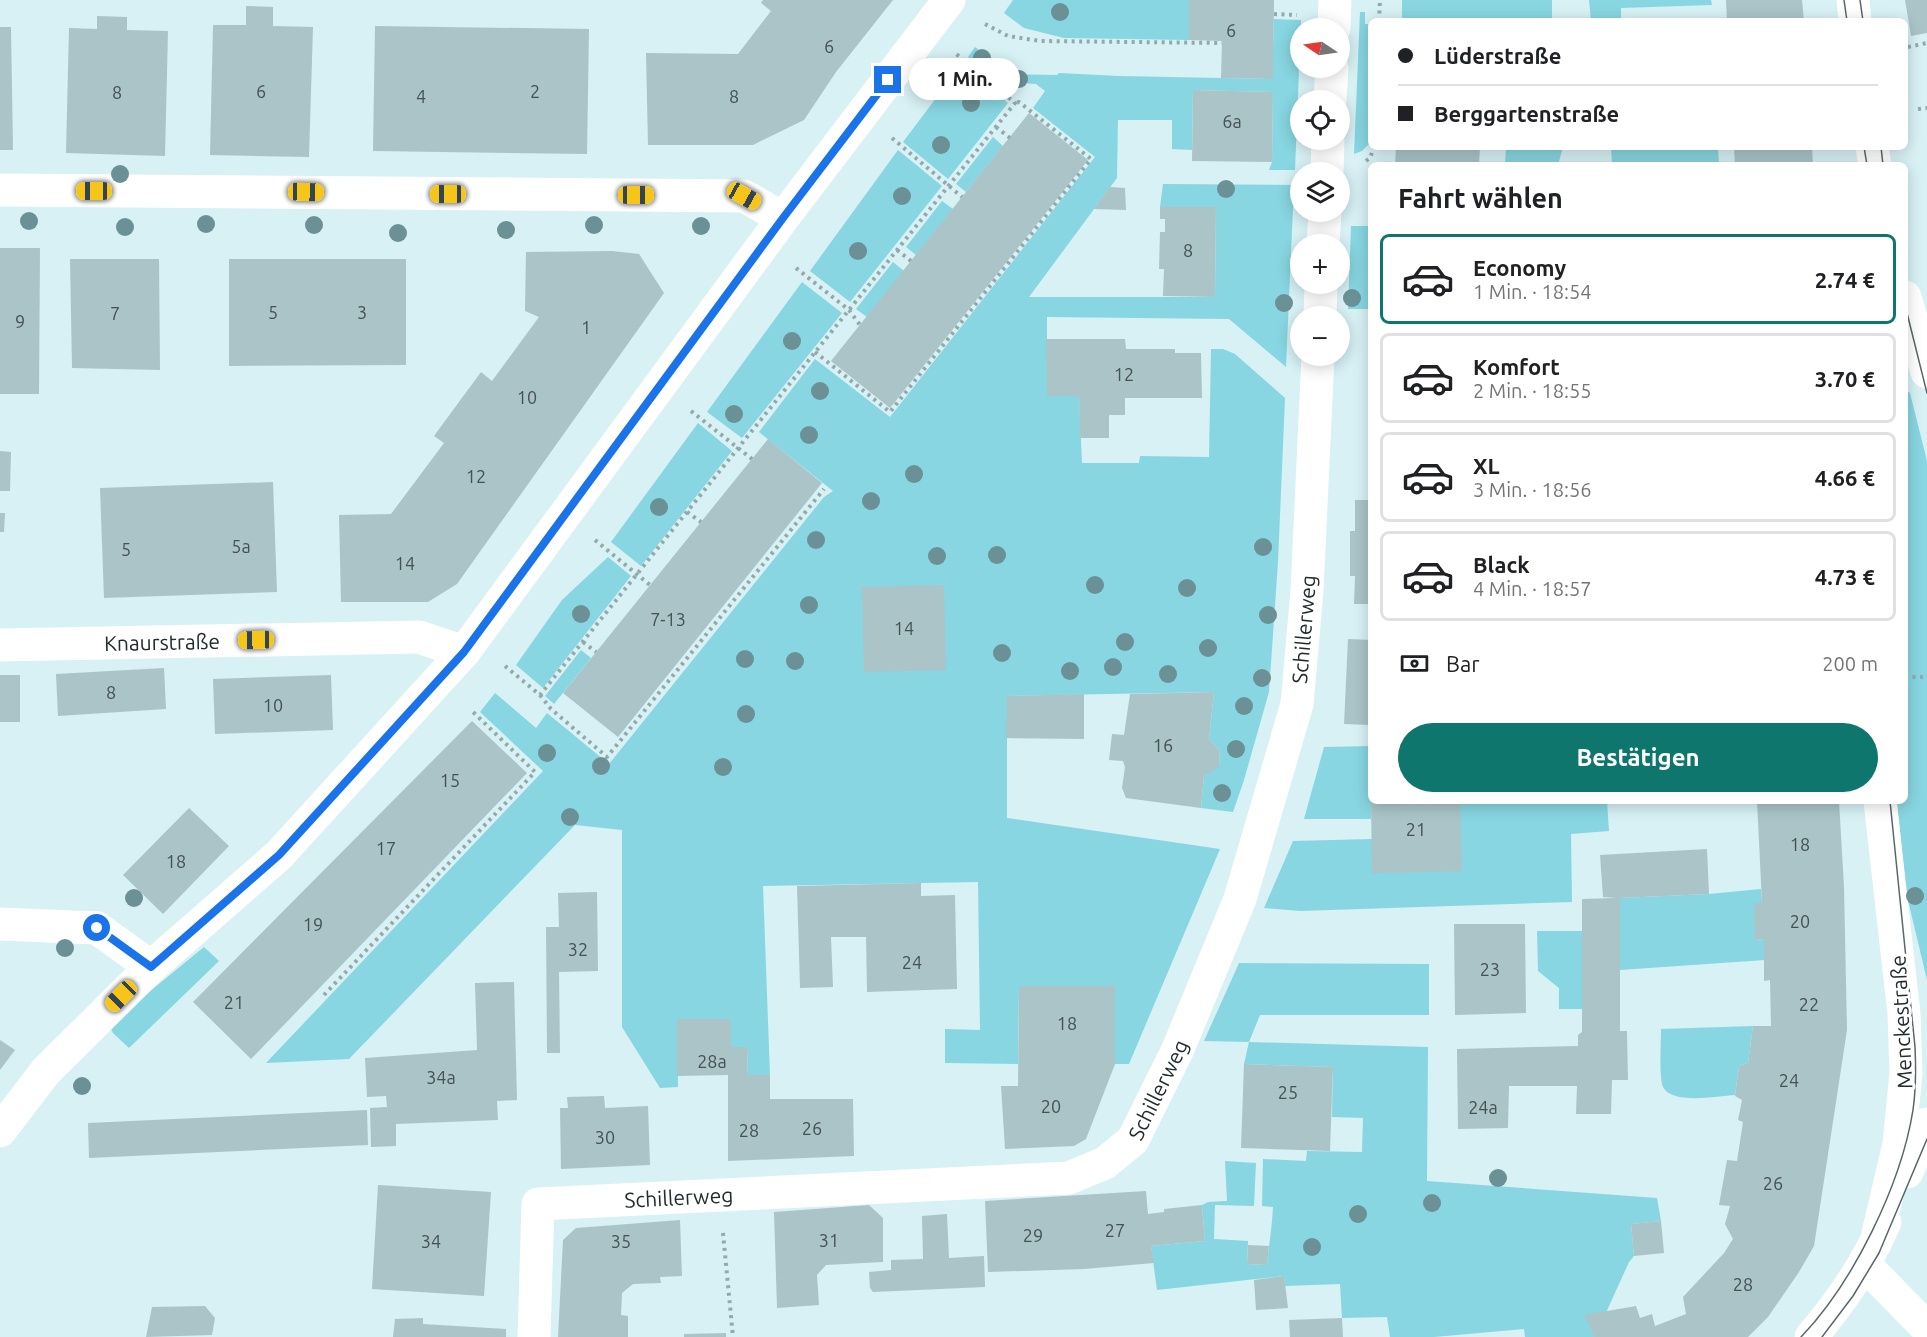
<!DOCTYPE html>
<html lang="de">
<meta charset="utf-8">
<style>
:root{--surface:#fff;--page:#f6f6f6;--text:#202124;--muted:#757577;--line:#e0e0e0;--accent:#0f766e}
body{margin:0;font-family:Ubuntu,sans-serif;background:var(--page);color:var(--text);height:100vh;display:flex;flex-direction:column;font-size:22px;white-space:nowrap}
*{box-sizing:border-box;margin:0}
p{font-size:20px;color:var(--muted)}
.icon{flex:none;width:33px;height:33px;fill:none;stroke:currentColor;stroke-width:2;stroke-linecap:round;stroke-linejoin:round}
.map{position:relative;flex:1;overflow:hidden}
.sheet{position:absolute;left:1368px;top:162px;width:540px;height:642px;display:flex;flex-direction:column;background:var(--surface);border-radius:9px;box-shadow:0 3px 15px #0003}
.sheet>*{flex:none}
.top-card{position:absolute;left:1368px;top:18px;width:540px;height:132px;border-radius:9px;box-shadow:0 3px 15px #0003;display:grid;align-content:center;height:132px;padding:0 30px;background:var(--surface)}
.needle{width:39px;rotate:283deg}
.buttons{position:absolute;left:1290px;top:18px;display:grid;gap:12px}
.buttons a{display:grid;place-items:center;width:60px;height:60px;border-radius:50%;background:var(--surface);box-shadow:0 3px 15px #0003;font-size:30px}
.end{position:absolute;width:27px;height:27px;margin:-14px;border:8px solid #1a73e8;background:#fff;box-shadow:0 0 0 3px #fff}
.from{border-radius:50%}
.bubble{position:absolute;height:42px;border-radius:21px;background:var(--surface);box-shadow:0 3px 15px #0003;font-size:20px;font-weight:600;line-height:42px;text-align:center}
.car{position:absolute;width:18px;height:36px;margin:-18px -9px;border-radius:8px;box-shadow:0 0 4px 2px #0007;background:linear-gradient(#f5c518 24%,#345 0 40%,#f5c518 0 76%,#345 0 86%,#f5c518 0)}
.top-card b{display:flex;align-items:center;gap:21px;height:57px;font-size:22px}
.top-card b+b{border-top:2px solid var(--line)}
.top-card i{width:15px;height:15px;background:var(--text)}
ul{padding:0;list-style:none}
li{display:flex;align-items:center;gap:18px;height:90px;margin:0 12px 9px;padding:0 18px;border:3px solid var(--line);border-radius:9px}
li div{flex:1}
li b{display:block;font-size:22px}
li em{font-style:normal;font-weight:600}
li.current{border-color:var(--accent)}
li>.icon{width:54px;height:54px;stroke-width:1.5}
h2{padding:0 30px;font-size:27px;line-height:72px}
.pay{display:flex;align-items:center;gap:15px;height:66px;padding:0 30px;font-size:22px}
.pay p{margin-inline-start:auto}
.cta{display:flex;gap:12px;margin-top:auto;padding:12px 30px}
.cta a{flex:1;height:69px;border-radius:36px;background:var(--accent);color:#fff;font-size:24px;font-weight:600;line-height:69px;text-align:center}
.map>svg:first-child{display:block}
.green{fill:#87d6e1}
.building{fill:#aac4c7}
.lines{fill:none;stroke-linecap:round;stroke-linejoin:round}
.path{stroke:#95a9ac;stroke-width:4;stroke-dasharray:3 4.5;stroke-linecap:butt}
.street{stroke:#fff;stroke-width:33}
.tram{stroke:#586769;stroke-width:1.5}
.tree{fill:#6b9196}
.route{stroke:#1a73e8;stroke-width:8}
.labels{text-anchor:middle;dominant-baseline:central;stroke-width:6;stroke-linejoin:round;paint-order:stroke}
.number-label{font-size:18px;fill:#445254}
.street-label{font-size:21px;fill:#222c2d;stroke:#fff}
</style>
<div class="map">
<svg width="1927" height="1337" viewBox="0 0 1927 1337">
<rect width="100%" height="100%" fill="#d7f1f5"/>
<g class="green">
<path d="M1013 0H1189V40L1064 38 1024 28 1004 13Z"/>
<rect x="1402" y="0" width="150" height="21"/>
<path d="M1589 0H1711L1712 5 1621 8V21H1591Z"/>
<path d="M1360 12H1365V24H1371V142L1362 151 1354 154Z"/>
<path d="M1274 19 1301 20 1295 170H1269L1272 162 1273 92 1193 90 1192 150 1172 149V120H1118L1117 178 1029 297H1215L1216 208 1160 207 1163 184 1294 185 1286 367 1229 319 1047 317V395L1079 396 1082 463H1139L1140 456 1209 457 1211 349H1223L1235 354 1285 398 1278 562 1269 692 1244 780 1233 812 1201 808 1204 776 1219 766 1220 751 1209 739 1214 692 1007 696V818L1220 849 1129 1064H1115V986H1019L1018 1064 945 1063V1029L980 1030 978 882 763 886 770 1075H747L748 1047H731L677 1019 678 1087 660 1088 622 1027V830L575 825 349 1059 266 1063 543 771 480 712 495 693 536 728 547 713 609 764 824 497 833 491 759 432 815 359 890 417 1095 157 1033 108 1045 91 1036 84 1003 82 968 57 975 47 1010 74 1057 75 1059 73 1119 76 1272 79Z"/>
<path d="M961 65 1008 103 948 179 903 142Z"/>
<path d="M993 137 1003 146 966 192 956 184Z"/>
<path d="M1506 147H1563L1558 165H1505Z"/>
<path d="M1611 147H1718L1719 165H1612Z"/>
<path d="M898 150 942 186 850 302 810 271Z"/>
<path d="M942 201 953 209 916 255 906 247Z"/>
<path d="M1351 226H1371L1368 309H1348Z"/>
<path d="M893 262 904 271 867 317 856 309Z"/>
<path d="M802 282 842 313 742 438 707 412Z"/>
<path d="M1905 389 1910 393 1927 461V980L1906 892 1897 801H1905Z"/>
<path d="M698 423 732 451 641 566 611 542Z"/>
<path d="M608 557 631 576 543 688 516 665 562 600Z"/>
<path d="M581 650 591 658 554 704 545 696Z"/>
<path d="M1371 746V819H1304L1324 747Z"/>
<path d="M1460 801H1607L1609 831 1571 834 1572 902 1300 911 1264 908 1293 841 1372 839Z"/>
<path d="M1761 889 1762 903H1755L1756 940 1764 939 1765 960 1620 970V898L1709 894Z"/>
<path d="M1537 931H1582V1009H1559V988L1538 971Z"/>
<path d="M204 947 219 961 129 1048 113 1033 109 1025Z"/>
<path d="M1239 963 1429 964V1015H1260L1249 1042 1428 1047 1427 1181 1657 1198 1661 1221 1631 1224 1634 1256 1629 1262 1595 1337H1525L1524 1329 1434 1337H1390L1387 1317 1342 1318 1340 1284 1285 1286 1284 1276 1157 1290 1151 1246 1205 1241 1202 1205 1208 1202 1227 1201 1225 1161 1256 1163 1254 1206 1215 1205 1214 1239 1248 1241 1247 1264 1267 1265C1269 1245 1272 1227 1273 1207L1262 1206 1263 1159 1306 1161 1307 1151 1362 1152 1363 1118 1332 1117 1333 1067 1244 1064 1249 1042 1204 1041Z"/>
<path d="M1753 1026 1748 1063 1739 1066 1735 1095C1717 1096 1672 1105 1663 1087 1659 1078 1661 1041 1661 1029Z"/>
</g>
<g class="building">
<path d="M763 0H893L836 72 804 120 753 145H648L646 53 738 54 771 11 761 3Z"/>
<path d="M1189 0H1274L1273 79 1221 78 1222 41 1189 40Z"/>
<path d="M1726 0H1802L1804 21H1727Z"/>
<path d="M1905 0H1927V33L1911 36Z"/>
<path d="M246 6 273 7V26L313 27 309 157 210 155 213 25H246Z"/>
<path d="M97 16 127 17V30L168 31 165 156 66 153 69 28 97 29Z"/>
<path d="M375 26 589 29 587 154 373 151Z"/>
<path d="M0 27H11L13 150H0Z"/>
<path d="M1193 90 1273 92 1272 162 1192 161Z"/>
<path d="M1029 113 1088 160 890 408 831 361Z"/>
<path d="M1396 147H1480L1479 165H1395Z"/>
<path d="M1734 147H1812L1813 165H1735Z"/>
<path d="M1110 187 1125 188 1126 210 1094 209Z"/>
<path d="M1160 207H1216L1215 297 1163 296 1164 269H1159L1160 232H1165V219H1160Z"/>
<path d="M0 248H40L39 394H0Z"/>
<path d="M612 251 639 254 664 293 457 584 428 602H341L339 515 391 514 444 443 434 436 481 372 492 381 539 317 525 311 526 252Z"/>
<path d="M70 259H159L160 370 72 368Z"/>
<path d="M229 259H406V365L229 366Z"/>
<path d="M1046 339H1125L1126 349H1175V353H1201L1202 398H1125V415H1109V438H1080L1079 396H1047Z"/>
<path d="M768 439 822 483 618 737 563 693Z"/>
<path d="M0 451 11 452 10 491H0Z"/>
<path d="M273 482 277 592 104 598 100 488Z"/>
<path d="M1355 500H1371V604H1354L1355 576H1350V531H1355Z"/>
<path d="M0 513H5L4 532H0Z"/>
<path d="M944 585 946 670 864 672 862 587Z"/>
<path d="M1348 639 1371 640V725L1344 724Z"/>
<path d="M164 668 166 709 58 716 56 674Z"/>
<rect x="0" y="675" width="20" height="47"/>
<path d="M331 675 333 730 215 734 213 679Z"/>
<path d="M1214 692 1209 739 1220 751 1219 767 1204 776 1201 808 1126 798 1122 788 1125 767 1123 761 1109 760 1112 734 1124 735 1130 694Z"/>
<path d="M1084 694V739L1006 738 1007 696Z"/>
<path d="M472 721 527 773 251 1059 193 1002Z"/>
<path d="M1371 801H1460L1462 871 1372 873Z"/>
<path d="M1757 801H1839L1844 887 1847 1030 1814 1246 1799 1272 1768 1317 1748 1337H1595L1584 1315 1636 1306 1640 1318 1652 1314 1655 1326 1686 1314 1683 1297 1724 1253 1733 1239 1725 1224 1730 1206 1719 1205 1727 1160 1737 1161 1743 1122 1738 1120 1742 1100 1735 1096 1739 1066 1748 1063 1753 1026H1771L1770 980 1764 981V939L1755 940 1754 903H1762Z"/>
<path d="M189 808 229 846 163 914 123 875Z"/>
<path d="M1707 849 1709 894 1620 898V1031H1627L1628 1080H1612L1611 1114H1576L1577 1086H1509L1508 1128 1458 1129 1457 1049 1578 1046V1035L1582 1032V899L1616 898 1603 897 1600 855Z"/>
<path d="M921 883V896L955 895 957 989 867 992 866 937H831L833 987 800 988 797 886Z"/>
<path d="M597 892 598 971 559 972 560 1053H547L546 927H559L558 893Z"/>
<path d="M1454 924H1525L1526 1013 1455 1015Z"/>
<path d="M514 982 517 1100 497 1101 498 1120 396 1124V1146L371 1147 370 1108 387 1107 386 1096 367 1097 365 1058 477 1050 475 983Z"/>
<path d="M1019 986H1115V1064L1086 1139 1074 1146 1005 1149 1001 1086H1018Z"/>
<path d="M677 1019H730L731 1047H748L747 1075H770V1099H853L854 1156 728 1161V1075L677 1076Z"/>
<path d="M0 1040 15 1050 0 1070Z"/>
<path d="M1244 1064 1333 1067 1330 1151 1241 1148Z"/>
<path d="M604 1096 605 1108 648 1106 650 1165 561 1169 560 1108H568L567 1097Z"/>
<path d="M367 1110 368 1145 89 1158 88 1123Z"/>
<path d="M378 1185 491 1192 484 1296 372 1289Z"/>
<path d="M1146 1191 1148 1214 1164 1212V1209L1202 1205 1205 1241 1151 1246 1154 1263 1084 1269 988 1272 985 1201Z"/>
<path d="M869 1205 883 1218V1262L826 1265 817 1275 819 1305 777 1308 774 1212Z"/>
<path d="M947 1214 949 1258 984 1256 985 1287 873 1292 870 1288 869 1272 891 1270V1260L923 1259 922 1216Z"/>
<path d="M680 1220 682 1276 660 1277 661 1283 633 1284 622 1293 621 1315 628 1316V1337H558L563 1240 576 1228Z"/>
<path d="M1661 1221 1664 1253 1634 1256 1631 1224Z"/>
<path d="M1248 1245 1269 1246 1267 1265 1247 1264Z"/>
<path d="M1284 1276 1288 1308 1256 1310 1254 1280Z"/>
<path d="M205 1306 215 1318 212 1335 146 1337 152 1307Z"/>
<path d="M423 1318V1324L506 1329V1337H393L395 1319Z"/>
<path d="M1342 1318 1343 1337H1290L1289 1320Z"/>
<path d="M726 1333V1337H684V1334Z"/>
</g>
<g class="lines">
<g class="path">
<path d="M1274 14 1297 15"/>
<path d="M1379 21 1380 0"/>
<path d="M985 24 1008 36 1040 41 1222 43"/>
<path d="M1908 47 1927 43"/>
<path d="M1918 109 1927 108"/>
<path d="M996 127 1010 138"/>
<path d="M892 138 962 197"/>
<path d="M1366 161 1370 158 1374 147"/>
<path d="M897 250 911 261"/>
<path d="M796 268 849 310 860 325"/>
<path d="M815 352 890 412 1091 159 1019 102 1015 103"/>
<path d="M691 411 752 459"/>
<path d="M687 512 701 522"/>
<path d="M595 540 650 585"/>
<path d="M583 642 596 652"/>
<path d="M505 666 540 695 1015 103 955 53"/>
<path d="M1905 677H1927"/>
<path d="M540 695 551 709 607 757 824 489"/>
<path d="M324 995 535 772 471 710"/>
<path d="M723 1233 733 1337"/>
</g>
<g class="street">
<path d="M1853 0 1855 21"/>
<path d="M1334 28 1335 0"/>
<path d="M1330 100 1332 68"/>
<path d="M1872 147 1875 165"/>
<path d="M1327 172 1328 140"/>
<path d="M0 190 744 196 783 218"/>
<path d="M1323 244 1325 212"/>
<path d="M1905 297 1927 372"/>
<path d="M1320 316 1321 284"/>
<path id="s1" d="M0 645 419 637 464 652"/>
<path d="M0 924 97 928 151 967"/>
<path d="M0 1131 46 1071 151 967 279 855 464 652 783 218 949 0"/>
<path d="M1907 1172 1927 1124"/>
<path d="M1876 1242 1899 1144 1906 1073 1904 1014 1880 801"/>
<path d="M1864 1264 1927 1328"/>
<path id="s2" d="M534 1337 538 1204 1069 1178 1105 1163 1133 1140 1178 1049 1240 899 1297 704 1307 591 1318 356"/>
<path d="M1811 1337C1841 1302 1867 1264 1885 1222"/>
</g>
<g class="tram">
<path d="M1844 0 1847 21"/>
<path d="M1860 0 1863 21"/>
<path d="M1864 147 1867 165"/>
<path d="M1881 147 1883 165"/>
<path d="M1905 305 1927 393"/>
<path d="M1801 1337C1853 1283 1901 1185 1913 1110 1916 1089 1916 1068 1915 1047L1890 801"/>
<path d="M1822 1337 1853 1296 1879 1253 1927 1139"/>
</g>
</g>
<g class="tree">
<circle cx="1060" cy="12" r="9"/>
<circle cx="982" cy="58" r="9"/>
<circle cx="998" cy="72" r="9"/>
<circle cx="1019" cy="79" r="9"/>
<circle cx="971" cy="103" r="9"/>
<circle cx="941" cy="145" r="9"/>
<circle cx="120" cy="174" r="9"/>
<circle cx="1226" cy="189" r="9"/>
<circle cx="902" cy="196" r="9"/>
<circle cx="29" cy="221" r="9"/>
<circle cx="206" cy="224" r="9"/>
<circle cx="314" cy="225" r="9"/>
<circle cx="594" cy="225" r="9"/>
<circle cx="701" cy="226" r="9"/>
<circle cx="125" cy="227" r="9"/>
<circle cx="506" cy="230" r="9"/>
<circle cx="398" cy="233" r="9"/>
<circle cx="858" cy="251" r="9"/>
<circle cx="1352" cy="298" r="9"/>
<circle cx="1284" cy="303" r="9"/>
<circle cx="792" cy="341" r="9"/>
<circle cx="820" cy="391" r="9"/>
<circle cx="734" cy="414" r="9"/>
<circle cx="809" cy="435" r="9"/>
<circle cx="914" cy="474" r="9"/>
<circle cx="871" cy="501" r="9"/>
<circle cx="659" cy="507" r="9"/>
<circle cx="816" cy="540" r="9"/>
<circle cx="1263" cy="547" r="9"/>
<circle cx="997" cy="555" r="9"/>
<circle cx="937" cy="556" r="9"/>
<circle cx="1095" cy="585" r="9"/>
<circle cx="1187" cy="588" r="9"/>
<circle cx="809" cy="605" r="9"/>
<circle cx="581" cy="614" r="9"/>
<circle cx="1268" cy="615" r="9"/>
<circle cx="1125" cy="642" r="9"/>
<circle cx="1208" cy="648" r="9"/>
<circle cx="1002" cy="653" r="9"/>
<circle cx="745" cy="659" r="9"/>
<circle cx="795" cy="661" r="9"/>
<circle cx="1113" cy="667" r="9"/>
<circle cx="1070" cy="671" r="9"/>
<circle cx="1168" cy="674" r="9"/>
<circle cx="1262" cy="678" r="9"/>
<circle cx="1244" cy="706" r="9"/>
<circle cx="746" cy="714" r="9"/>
<circle cx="1236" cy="749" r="9"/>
<circle cx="547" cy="753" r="9"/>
<circle cx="601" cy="766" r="9"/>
<circle cx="723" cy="767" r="9"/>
<circle cx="1222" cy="793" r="9"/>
<circle cx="570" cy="817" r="9"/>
<circle cx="1915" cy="896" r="9"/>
<circle cx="134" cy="898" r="9"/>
<circle cx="65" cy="948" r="9"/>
<circle cx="82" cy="1086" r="9"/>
<circle cx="1498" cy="1178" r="9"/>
<circle cx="1432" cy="1203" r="9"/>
<circle cx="1358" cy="1214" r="9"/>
<circle cx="1312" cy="1247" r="9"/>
</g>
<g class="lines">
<path class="route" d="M97 928 151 967 279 855 464 652 783 218 888 80"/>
</g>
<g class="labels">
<g class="number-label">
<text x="1231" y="30">6</text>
<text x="829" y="46">6</text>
<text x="261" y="91">6</text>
<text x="535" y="91">2</text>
<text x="117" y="92">8</text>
<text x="421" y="96">4</text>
<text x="734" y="96">8</text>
<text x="1232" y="121">6a</text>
<text x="1188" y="250">8</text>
<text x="273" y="312">5</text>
<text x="362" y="312">3</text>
<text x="115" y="313">7</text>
<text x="20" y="321">9</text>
<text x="586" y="327">1</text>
<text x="1124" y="374">12</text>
<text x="527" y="397">10</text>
<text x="476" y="476">12</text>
<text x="241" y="546">5a</text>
<text x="126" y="549">5</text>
<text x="405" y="563">14</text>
<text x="668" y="619">7-13</text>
<text x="904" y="628">14</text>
<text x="111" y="692">8</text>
<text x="273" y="705">10</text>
<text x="1163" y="745">16</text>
<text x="450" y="780">15</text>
<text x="1416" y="829">21</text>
<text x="1800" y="844">18</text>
<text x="386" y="848">17</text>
<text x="176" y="861">18</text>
<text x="1800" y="921">20</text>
<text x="313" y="924">19</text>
<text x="578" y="949">32</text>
<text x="912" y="962">24</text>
<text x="1490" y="969">23</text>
<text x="234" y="1002">21</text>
<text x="1809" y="1004">22</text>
<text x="1067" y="1023">18</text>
<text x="712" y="1061">28a</text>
<text x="441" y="1077">34a</text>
<text x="1789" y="1080">24</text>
<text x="1288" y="1092">25</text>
<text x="1051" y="1106">20</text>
<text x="1483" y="1107">24a</text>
<text x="812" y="1128">26</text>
<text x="749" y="1130">28</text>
<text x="605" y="1137">30</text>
<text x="1773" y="1183">26</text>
<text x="1115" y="1230">27</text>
<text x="1033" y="1235">29</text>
<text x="829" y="1240">31</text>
<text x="431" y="1241">34</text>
<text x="621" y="1241">35</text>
<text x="1743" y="1284">28</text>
</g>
<g class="street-label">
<text stroke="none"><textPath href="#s2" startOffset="1282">Schillerweg</textPath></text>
<text stroke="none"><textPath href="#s1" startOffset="162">Knaurstraße</textPath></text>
<text transform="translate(1901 1022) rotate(-93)">Menckestraße</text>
<text stroke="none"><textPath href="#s2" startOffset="796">Schillerweg</textPath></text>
<text stroke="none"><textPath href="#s2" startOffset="274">Schillerweg</textPath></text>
</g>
</g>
</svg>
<div class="buttons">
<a><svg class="needle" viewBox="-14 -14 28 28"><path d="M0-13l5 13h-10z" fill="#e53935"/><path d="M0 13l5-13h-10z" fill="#757577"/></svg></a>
<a><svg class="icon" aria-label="locate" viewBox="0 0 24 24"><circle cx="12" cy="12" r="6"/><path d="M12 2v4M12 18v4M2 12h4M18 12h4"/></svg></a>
<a><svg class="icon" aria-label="layers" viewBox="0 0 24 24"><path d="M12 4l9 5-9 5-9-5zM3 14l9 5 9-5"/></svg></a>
<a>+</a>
<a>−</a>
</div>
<i class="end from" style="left:97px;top:928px"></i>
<i class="end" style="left:888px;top:80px"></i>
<div class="bubble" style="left:909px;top:58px;width:111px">1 Min.</div>
<i class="car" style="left:94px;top:191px;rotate:270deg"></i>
<i class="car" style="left:306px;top:192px;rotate:91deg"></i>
<i class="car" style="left:448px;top:194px;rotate:270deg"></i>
<i class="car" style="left:636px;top:195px;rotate:90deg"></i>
<i class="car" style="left:744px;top:196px;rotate:119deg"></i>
<i class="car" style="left:256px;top:640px;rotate:269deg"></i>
<i class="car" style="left:121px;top:996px;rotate:225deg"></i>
<div class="top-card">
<b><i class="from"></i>Lüderstraße</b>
<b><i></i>Berggartenstraße</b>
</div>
<section class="sheet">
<h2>Fahrt wählen</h2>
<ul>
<li class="current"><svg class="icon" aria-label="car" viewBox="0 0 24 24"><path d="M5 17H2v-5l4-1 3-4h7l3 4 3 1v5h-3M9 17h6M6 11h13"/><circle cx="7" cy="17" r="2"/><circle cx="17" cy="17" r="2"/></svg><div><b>Economy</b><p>1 Min. · 18:54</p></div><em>2.74 €</em></li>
<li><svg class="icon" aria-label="car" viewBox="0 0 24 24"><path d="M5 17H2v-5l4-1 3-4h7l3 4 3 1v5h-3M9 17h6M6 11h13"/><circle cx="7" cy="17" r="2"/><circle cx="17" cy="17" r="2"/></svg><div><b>Komfort</b><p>2 Min. · 18:55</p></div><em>3.70 €</em></li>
<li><svg class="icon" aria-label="car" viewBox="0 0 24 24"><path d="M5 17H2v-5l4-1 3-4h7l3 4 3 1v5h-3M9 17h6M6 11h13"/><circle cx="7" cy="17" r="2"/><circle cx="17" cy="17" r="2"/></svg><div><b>XL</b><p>3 Min. · 18:56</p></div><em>4.66 €</em></li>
<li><svg class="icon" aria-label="car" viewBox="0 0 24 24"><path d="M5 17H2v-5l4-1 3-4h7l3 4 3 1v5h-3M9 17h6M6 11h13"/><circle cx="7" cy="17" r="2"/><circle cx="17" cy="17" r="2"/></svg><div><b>Black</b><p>4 Min. · 18:57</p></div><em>4.73 €</em></li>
</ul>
<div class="pay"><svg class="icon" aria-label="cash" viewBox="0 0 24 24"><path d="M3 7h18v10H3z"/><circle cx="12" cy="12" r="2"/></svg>Bar<p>200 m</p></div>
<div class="cta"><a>Bestätigen</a></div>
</section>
</div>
